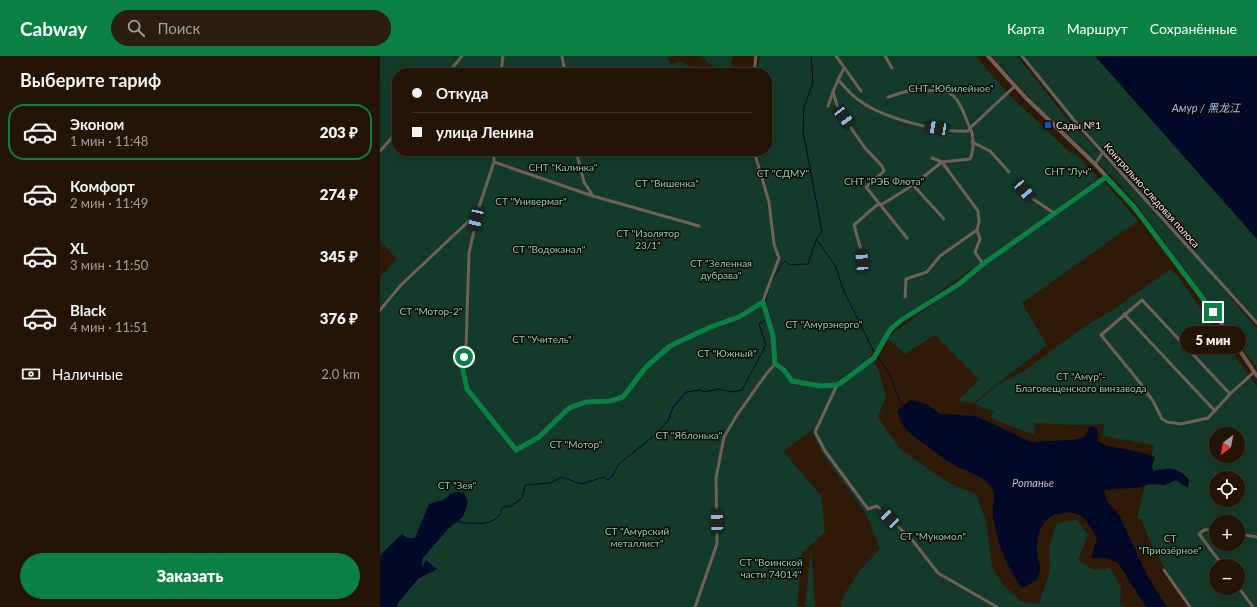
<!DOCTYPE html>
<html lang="ru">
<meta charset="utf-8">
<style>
:root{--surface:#231406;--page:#2b1d10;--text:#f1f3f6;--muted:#a39e9b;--line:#403328;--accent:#0b8043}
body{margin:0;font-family:Lato,"Noto Sans SC",sans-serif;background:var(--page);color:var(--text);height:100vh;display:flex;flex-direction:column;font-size:15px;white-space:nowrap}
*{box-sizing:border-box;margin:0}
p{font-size:13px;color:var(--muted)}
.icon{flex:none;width:22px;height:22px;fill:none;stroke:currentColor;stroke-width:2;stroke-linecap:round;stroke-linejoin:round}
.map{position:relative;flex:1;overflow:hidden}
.sheet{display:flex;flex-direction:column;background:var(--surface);width:380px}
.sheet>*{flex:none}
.banner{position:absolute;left:12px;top:12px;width:380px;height:88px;border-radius:16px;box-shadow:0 4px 16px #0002,0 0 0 1px var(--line);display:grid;align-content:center;height:88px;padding:0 20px;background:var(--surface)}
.needle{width:26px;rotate:212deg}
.controls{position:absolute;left:829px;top:371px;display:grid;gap:8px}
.controls a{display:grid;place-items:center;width:36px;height:36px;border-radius:50%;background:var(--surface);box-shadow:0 4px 16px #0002,0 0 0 1px var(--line);font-size:20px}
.end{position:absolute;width:18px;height:18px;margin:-9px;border:5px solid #0b8043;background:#fff;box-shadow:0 0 0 2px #fff}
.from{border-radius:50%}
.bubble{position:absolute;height:28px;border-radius:14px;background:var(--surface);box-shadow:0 4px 16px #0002,0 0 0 1px var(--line);font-size:13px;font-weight:800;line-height:28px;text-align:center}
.car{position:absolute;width:12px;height:24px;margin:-12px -6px;border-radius:5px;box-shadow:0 0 3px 1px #0007;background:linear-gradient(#222 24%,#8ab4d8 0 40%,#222 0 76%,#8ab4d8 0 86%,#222 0)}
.banner b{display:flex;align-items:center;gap:14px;height:38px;font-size:15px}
.banner b+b{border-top:1px solid var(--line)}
.banner i{width:10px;height:10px;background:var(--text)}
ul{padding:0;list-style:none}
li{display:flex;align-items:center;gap:12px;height:56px;margin:0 8px 6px;padding:0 12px;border:2px solid transparent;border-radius:16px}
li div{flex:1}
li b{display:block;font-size:15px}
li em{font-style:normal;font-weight:800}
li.on{border-color:var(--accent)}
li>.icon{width:36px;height:36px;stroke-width:1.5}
h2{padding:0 20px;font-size:18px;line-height:48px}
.pay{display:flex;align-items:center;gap:10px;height:44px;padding:0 20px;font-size:15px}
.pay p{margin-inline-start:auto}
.action{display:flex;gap:8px;margin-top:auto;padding:8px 20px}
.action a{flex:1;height:46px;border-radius:24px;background:var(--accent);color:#fff;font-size:16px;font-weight:800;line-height:46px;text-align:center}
header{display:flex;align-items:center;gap:24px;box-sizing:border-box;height:56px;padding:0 20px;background:var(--accent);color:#fff}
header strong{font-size:19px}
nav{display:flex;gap:22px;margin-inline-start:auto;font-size:14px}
.search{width:280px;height:36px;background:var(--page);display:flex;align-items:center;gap:10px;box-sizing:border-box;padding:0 14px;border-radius:22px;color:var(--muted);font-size:15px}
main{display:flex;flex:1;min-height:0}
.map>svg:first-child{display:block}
.green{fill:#133a2a;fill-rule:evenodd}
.water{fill:#000927}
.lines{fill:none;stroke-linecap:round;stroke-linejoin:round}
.stream{stroke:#000927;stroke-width:1}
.minor{stroke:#6f605c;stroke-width:3}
.tertiary{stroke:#6f605c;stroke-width:4}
.route{stroke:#0b8043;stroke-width:5}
.transit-dot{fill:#1a4fb4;stroke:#100702;stroke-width:1.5}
.labels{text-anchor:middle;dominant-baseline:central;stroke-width:3;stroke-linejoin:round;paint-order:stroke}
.park-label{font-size:10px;fill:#82d2ac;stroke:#100702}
.poi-label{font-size:10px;fill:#fef2e9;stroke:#100702;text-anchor:start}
.street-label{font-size:10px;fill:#fef2e9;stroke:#100702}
.water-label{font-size:11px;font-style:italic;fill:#98c0fd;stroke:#100702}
</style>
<header>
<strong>Cabway</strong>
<div class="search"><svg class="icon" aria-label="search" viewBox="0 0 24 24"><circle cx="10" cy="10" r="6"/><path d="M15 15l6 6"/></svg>Поиск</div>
<nav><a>Карта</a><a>Маршрут</a><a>Сохранённые</a></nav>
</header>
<main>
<section class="sheet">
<h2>Выберите тариф</h2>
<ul>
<li class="on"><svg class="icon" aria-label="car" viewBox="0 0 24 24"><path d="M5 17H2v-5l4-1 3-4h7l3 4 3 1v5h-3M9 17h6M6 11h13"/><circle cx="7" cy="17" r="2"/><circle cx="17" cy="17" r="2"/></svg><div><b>Эконом</b><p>1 мин · 11:48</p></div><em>203 ₽</em></li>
<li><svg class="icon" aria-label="car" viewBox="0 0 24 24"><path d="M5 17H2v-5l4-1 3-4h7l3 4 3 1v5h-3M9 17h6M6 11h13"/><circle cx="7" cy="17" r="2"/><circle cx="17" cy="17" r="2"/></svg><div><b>Комфорт</b><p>2 мин · 11:49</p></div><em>274 ₽</em></li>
<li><svg class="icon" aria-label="car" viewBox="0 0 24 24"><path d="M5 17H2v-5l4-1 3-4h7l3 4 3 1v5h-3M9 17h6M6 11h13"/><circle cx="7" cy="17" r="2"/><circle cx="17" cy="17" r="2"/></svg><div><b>XL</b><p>3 мин · 11:50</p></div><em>345 ₽</em></li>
<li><svg class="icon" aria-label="car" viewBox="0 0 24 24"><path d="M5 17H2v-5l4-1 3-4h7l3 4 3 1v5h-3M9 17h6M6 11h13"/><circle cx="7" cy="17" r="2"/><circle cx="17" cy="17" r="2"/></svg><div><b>Black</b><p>4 мин · 11:51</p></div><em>376 ₽</em></li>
</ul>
<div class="pay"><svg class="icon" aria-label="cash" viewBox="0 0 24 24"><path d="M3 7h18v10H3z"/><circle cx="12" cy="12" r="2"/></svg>Наличные<p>2.0 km</p></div>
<div class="action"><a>Заказать</a></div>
</section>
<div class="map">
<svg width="877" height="551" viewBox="0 0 877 551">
<rect width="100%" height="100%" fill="#2f1a08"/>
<g class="green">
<path d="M0 0H293L287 2 291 8 299 5 323 17H17V95H387V17H377L380 0H596L629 39 692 98 693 96 719 122 508 273 496 294 489 301 498 312 506 340 498 361 521 394 569 427 596 438 606 465 612 511 624 530 641 545 659 548 670 515 669 490 677 467 697 464 708 479 698 504 714 514 730 512 741 531 740 548 745 551H461L463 541 480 514 500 493C495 481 491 467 484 456 473 435 433 394 434 373L403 395 441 440 445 476 422 497 417 551H0V221L17 203 0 185Z"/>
<path d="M322 0H353L351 5 355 17C344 17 328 10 322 0Z"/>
<path d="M612 0H637L693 70 709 85 827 213 877 273V312L757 149 733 121 652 44Z"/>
<path d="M640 0H715L877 183V265L690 63Z"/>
<path d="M722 123 758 165 642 247 667 289 593 347 578 345 599 323 555 279 525 298 507 282Z"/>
<path d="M790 213 797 219 877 331V551H811C791 523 772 495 761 463H757L774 389 723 380 724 368 694 369 655 367 654 378 649 377 615 364 611 361 614 356 594 348 619 328 644 315 707 269 733 254ZM836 378H858V400H836ZM836 422H858V444H836ZM836 466H858V488H836ZM836 510H858V532H836Z"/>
<path d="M431 493 435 551H425Z"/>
</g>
<g class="water">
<path d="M715 0H877V183Z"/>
<path d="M530 344 547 348 560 358 596 360 651 386 691 384 705 381 710 370 718 372V385L727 390 761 396 775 401 772 410 773 415C790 412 797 410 809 424L808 432 796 424 785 429 769 428 762 431 724 434 727 445 739 459 768 521 787 551H766L738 507 727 502H711L717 482C708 467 703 454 683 457 662 459 656 478 657 497 657 502 659 505 660 509 661 514 658 520 657 524L642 532C625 508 617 487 613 459 612 449 617 441 612 432 605 421 589 416 578 411 568 406 559 399 550 392 534 380 523 376 517 355Z"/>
<path d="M74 436 84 437 88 446 83 461 68 473 42 503V511L46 504 57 513 38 523 18 547 17 551H0V501L2 497 22 478 27 482H35L49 448 63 444Z"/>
</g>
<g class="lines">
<g class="stream">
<path d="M437 184 456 211 463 233 494 296"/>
<path d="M496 299 508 315 522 350"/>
<path d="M76 465C86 468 105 469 114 464 119 461 121 456 123 451L131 450 142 442 145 429 170 427 182 421 201 428 224 421 227 424 231 422 239 408 276 378 288 365 293 351 306 336 321 334 324 336 339 333 353 336 362 334 386 289 379 268 390 261C389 257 386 253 386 249 384 238 397 212 405 205L410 209 428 208 437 182 442 176 423 75 424 51 433 27 431 0"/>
</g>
<g class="minor">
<path d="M182 0 185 17"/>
<path d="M456 0 481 35"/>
<path d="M505 0 512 12"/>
<path d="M642 0 698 69 877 267"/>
<path d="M464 12 458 24C465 31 472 40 480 45 503 62 560 77 588 75L590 72C594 80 594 95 590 103L562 106 533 129 501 149 498 148 474 169 481 194 483 216"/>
<path d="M68 17 82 0"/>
<path d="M121 17 123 0"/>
<path d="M374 17 376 0"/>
<path d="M458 24 453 36 459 55 485 92 502 110 504 115 486 131 527 182"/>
<path d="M508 41 534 33C543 37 550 34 559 34 579 35 583 57 590 72L635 30"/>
<path d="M448 50 453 36"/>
<path d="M592 86 610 95 629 116"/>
<path d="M0 95 17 76"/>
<path d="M196 95 204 126 213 140"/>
<path d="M374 95 389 146 394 188 399 202 383 245"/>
<path d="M552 102 562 106 598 155 599 166 597 174 600 183 595 196 603 208"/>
<path d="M114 106 213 140 319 170"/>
<path d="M715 108 723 96"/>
<path d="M638 126 650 141 674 157"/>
<path d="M533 129 564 163"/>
<path d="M100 148 89 197 86 292 82 310 87 333 136 394 159 381 189 353 206 346 230 345 243 341 266 311 290 290 328 272 359 261 383 245"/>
<path d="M525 241 526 223 547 216 560 200 597 174"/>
<path d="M0 254 21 229 92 162 100 148 114 106V95"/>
<path d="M744 258 835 355"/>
<path d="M395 308 404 314 412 325C428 327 447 334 462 326L493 302 509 274 520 265 579 228 603 208 726 121"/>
<path d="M457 329 435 376 445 395 488 453 497 450 533 485 558 517 617 551"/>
<path d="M850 338 762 244 721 279 757 323 773 345 782 363 787 366 801 368 828 362 850 338 874 316"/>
<path d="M836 473 824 474 819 478 843 510"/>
<path d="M858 478 877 481"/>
<path d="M784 514 810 551"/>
<path d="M858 531 873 551"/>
<path d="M315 551 337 488 336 422 344 381 357 359 387 317 395 308 393 280 383 245"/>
</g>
<path class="tertiary" d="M608 0 646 42 715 108 754 151 841 267 877 320"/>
</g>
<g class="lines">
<path class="route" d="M84 301 82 310 87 333 136 394 159 381 189 352 206 346 230 345 243 341 266 311 290 290 328 272 359 261 383 246 393 280 395 308 404 314 412 325 440 330 457 329 462 326 494 302 510 274 520 265 579 228 603 208 726 121 754 151 833 256"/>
</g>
<rect class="transit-dot" x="664" y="65" width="8" height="8" rx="2"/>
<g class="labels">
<g class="park-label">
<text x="571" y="32">СНТ "Юбилейное"</text>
<text x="183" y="111">СНТ "Калинка"</text>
<text x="688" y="115">СНТ "Луч"</text>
<text x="403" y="117">СТ "СДМУ"</text>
<text x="504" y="125">СНТ "РЭБ Флота"</text>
<text x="287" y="127">СТ "Вишенка"</text>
<text x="151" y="145">СТ "Универмаг"</text>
<text x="268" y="177">СТ "Изолятор<tspan x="268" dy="12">23/1"</tspan></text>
<text x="169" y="193">СТ "Водоканал"</text>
<text x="341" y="207">СТ "Зеленная<tspan x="341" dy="12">дубрава"</tspan></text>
<text x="51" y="255">СТ "Мотор-2"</text>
<text x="444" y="268">СТ "Амурэнерго"</text>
<text x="162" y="283">СТ "Учитель"</text>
<text x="347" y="297">СТ "Южный"</text>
<text x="701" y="320">СТ "Амур"-<tspan x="701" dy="12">Благовещенского винзавода</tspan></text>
<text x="309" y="379">СТ "Яблонька"</text>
<text x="196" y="388">СТ "Мотор"</text>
<text x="77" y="429">СТ "Зея"</text>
<text x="257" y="475">СТ "Амурский<tspan x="257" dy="12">металлист"</tspan></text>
<text x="553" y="480">СТ "Мукомол"</text>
<text x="790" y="482">СТ<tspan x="790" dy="12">"Приозёрное"</tspan></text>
<text x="391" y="506">СТ "Воинской<tspan x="391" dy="12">части 74014"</tspan></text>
</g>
<g class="poi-label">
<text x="676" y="69">Сады №1</text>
</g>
<g class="street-label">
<text transform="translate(772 139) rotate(48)">Контрольно-следовая полоса</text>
</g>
<g class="water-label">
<text x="826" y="51">Амур / 黑龙江</text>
<text x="653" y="426">Ротанье</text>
</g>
</g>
</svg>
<div class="controls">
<a><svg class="needle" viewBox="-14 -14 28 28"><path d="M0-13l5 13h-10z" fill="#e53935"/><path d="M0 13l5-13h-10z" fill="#a39e9b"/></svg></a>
<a><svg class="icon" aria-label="locate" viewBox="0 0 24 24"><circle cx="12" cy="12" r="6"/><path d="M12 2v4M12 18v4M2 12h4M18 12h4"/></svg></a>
<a>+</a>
<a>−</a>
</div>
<i class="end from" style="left:84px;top:301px"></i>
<i class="end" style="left:833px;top:256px"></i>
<div class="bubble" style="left:800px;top:270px;width:66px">5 мин</div>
<i class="car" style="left:464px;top:61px;rotate:143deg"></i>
<i class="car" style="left:557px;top:72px;rotate:280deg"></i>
<i class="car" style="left:644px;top:134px;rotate:140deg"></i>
<i class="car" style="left:96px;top:163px;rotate:193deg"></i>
<i class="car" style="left:482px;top:205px;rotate:356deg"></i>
<i class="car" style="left:509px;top:462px;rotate:315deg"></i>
<i class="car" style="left:337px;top:465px;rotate:358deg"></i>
<div class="banner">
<b><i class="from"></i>Откуда</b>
<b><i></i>улица Ленина</b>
</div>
</div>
</main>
